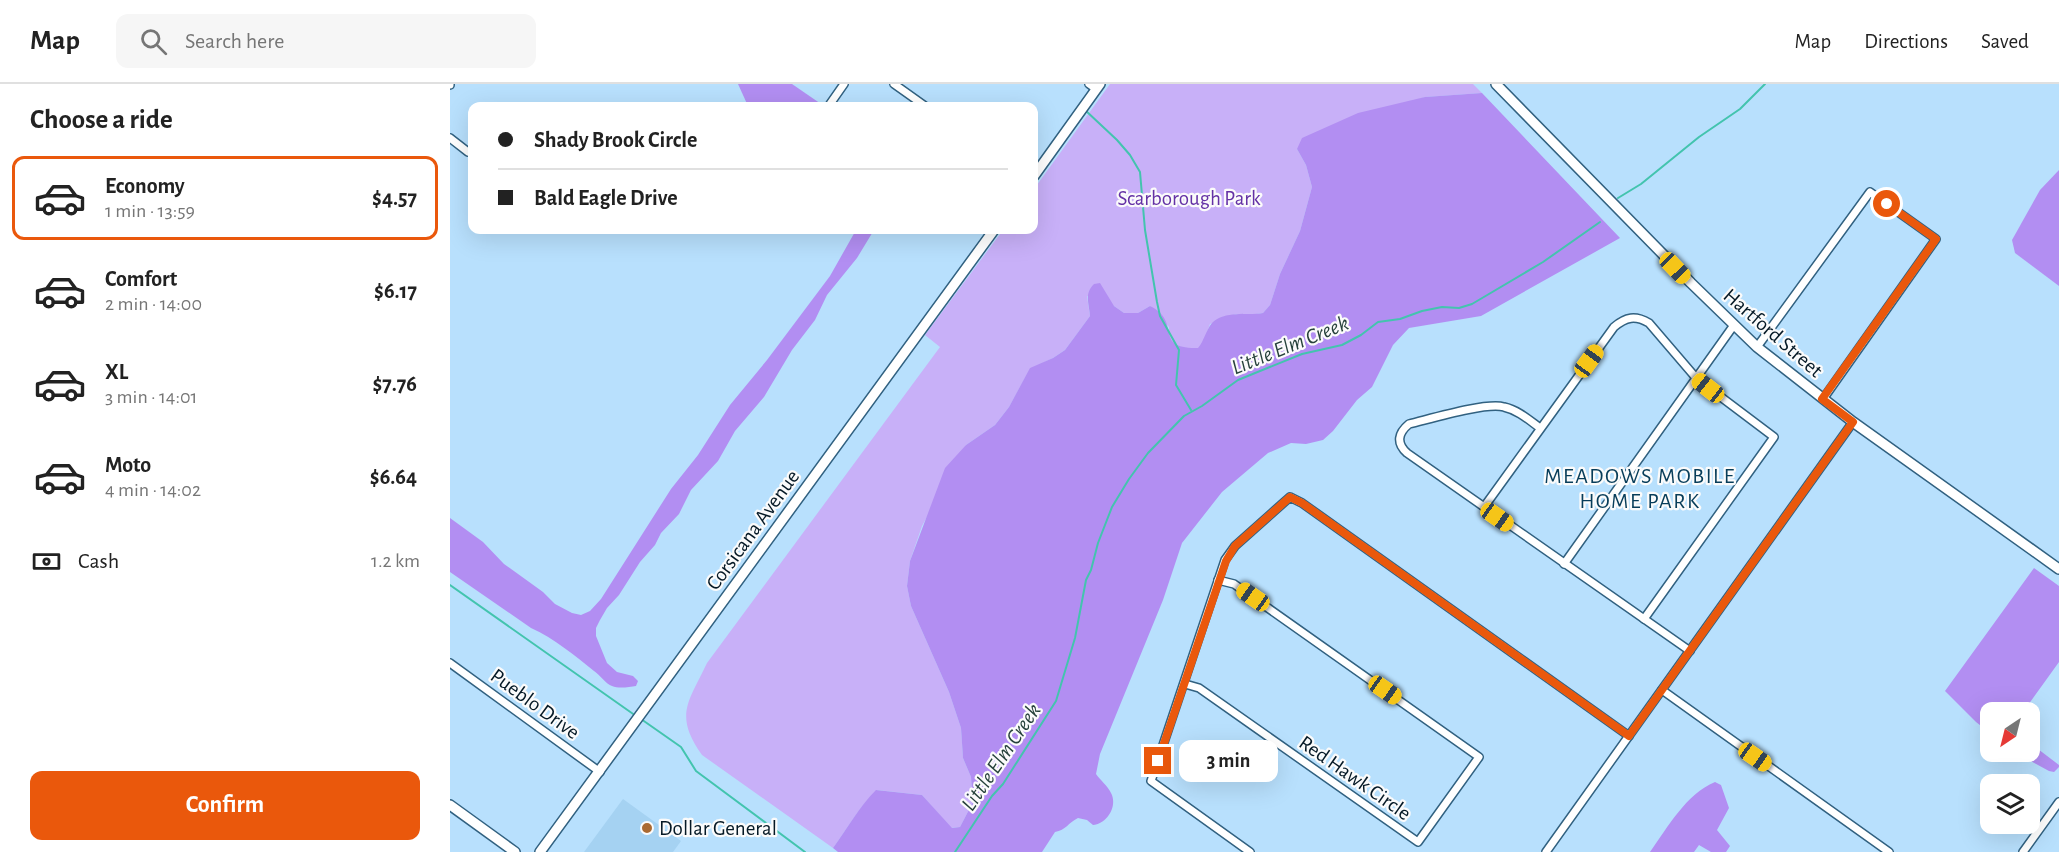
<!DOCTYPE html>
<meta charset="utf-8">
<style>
:root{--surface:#fff;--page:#f6f6f6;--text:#222;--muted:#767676;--line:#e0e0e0;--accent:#ea580c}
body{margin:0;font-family:"Alegreya Sans",sans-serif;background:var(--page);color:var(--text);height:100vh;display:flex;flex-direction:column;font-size:22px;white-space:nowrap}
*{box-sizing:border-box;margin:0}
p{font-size:20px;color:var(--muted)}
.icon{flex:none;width:33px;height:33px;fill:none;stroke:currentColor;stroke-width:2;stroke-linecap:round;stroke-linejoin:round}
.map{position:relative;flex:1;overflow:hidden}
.sheet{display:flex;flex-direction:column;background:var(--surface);width:450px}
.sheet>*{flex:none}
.banner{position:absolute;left:18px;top:18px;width:570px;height:132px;border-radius:12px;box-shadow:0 6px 24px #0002;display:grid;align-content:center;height:132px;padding:0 30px;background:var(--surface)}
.needle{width:39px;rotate:215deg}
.controls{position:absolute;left:1530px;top:618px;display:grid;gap:12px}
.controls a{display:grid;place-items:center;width:60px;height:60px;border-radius:12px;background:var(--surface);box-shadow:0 6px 24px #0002;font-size:30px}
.end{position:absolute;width:27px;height:27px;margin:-14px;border:8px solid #ea580c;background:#fff;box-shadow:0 0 0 3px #fff}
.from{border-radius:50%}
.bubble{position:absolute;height:42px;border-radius:12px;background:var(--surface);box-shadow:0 6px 24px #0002;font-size:20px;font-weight:600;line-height:42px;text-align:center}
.car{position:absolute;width:18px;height:36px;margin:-18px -9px;border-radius:8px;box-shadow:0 0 4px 2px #0007;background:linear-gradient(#f5c518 24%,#345 0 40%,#f5c518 0 76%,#345 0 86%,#f5c518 0)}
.banner b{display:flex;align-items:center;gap:21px;height:57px;font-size:22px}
.banner b+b{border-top:2px solid var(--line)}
.banner i{width:15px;height:15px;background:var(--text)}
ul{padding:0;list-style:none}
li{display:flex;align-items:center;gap:18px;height:84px;margin:0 12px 9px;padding:0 18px;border:3px solid transparent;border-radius:12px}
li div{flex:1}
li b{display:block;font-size:22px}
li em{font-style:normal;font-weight:600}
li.on{border-color:var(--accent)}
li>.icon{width:54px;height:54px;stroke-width:1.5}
h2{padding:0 30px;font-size:27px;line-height:72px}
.pay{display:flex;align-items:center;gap:15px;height:66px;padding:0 30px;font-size:22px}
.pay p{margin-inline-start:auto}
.button{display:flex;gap:12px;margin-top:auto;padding:12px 30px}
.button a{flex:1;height:69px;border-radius:12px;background:var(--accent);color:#fff;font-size:24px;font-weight:600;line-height:69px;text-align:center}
header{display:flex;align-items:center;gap:36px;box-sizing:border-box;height:84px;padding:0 30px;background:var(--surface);border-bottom:2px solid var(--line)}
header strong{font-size:28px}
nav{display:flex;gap:33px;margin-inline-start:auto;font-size:21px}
.search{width:420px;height:54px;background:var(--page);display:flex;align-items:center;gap:15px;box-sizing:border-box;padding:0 21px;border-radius:12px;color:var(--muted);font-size:22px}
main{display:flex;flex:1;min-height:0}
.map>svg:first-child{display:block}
.built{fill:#a5d2f2}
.green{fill:#c8b0f8}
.forest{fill:#b28ef2}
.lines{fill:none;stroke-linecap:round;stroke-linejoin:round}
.stream{stroke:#43c4ae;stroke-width:2}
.street-casing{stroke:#316180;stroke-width:10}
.secondary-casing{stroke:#316180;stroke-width:12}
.street{stroke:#fff;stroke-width:7}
.secondary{stroke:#fff;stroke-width:9}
.route{stroke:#ea580c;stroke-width:8}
.poi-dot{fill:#aa6a32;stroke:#fbfbfb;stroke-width:2}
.labels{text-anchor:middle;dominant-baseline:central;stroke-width:4.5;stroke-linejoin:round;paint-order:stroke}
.park-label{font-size:21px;fill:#6431a5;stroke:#fbfbfb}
.street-label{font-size:21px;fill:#051926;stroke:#fbfbfb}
.poi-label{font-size:21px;fill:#051926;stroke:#fbfbfb;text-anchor:start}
.water-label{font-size:22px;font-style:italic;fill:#27423c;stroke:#fbfbfb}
.neighbourhood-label{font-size:22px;letter-spacing:1.5px;fill:#073d5a;stroke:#fbfbfb}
</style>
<header>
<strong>Map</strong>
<div class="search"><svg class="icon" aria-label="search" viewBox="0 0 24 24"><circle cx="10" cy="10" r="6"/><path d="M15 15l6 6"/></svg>Search here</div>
<nav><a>Map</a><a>Directions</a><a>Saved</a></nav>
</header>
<main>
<section class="sheet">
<h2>Choose a ride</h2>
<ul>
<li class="on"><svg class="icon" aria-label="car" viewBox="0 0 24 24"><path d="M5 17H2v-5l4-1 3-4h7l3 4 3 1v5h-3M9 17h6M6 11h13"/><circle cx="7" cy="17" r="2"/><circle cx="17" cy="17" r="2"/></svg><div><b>Economy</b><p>1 min · 13:59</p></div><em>$4.57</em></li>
<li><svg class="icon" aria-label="car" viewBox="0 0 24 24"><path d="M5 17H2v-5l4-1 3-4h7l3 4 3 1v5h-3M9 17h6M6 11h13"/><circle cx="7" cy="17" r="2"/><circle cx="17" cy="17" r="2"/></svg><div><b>Comfort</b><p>2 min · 14:00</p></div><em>$6.17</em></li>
<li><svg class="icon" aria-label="car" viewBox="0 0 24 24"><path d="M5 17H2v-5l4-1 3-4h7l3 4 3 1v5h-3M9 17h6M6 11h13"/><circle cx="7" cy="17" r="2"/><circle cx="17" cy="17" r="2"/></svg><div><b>XL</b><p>3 min · 14:01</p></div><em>$7.76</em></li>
<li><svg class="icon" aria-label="car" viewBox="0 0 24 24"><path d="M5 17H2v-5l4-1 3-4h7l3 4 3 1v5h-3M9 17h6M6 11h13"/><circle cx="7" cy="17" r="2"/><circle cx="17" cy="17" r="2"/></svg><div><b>Moto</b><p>4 min · 14:02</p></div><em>$6.64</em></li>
</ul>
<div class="pay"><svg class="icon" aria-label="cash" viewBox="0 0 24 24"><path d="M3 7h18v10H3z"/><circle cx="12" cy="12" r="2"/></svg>Cash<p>1.2 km</p></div>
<div class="button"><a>Confirm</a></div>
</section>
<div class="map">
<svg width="1609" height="768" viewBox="0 0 1609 768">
<rect width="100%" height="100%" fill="#b8e0fd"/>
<path class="built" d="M173 715 231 757 223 768H134Z"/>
<path class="green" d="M660 0H1023L1032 9 975 13 847 65 856 81 862 103 850 147 830 190 820 221 813 229 799 231 786 230 760 240 754 257 748 265 725 263 719 255V243L700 222 688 229H674L664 222 637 212 640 232 615 266 603 274 580 285 559 323 545 341 516 361 472 442 460 477 457 502 461 522 499 608 511 644 513 674 521 693 523 718 510 743 501 744 472 711 427 706C409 723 397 745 383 764L252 671C224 631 238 619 257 579L490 263 475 251 553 146H584V105Z"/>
<g class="forest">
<path d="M288 0H342L374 22H298Z"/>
<path d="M1032 9 1170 154 1031 232 959 244 943 261 922 303 907 316 883 347 873 356 856 360 841 359 818 369 772 408 732 459 713 516 650 670 646 690C650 696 658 702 661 709 668 722 657 740 643 741L637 736 628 734C618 739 616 746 605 748L592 768H388L383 764C397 745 409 723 426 706L472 711 502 744 510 743 523 718 521 693 513 674 511 644 499 608 461 522 457 502 460 477 495 384 516 361 545 341 559 323 580 284 603 274 615 266 640 232C639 219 634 210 644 200L650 199 664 222 674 229H688L700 222C733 238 702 265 748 264 754 257 756 246 762 239 775 226 796 232 813 229L820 221 830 190 850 147 862 103 856 81 847 65 852 54 908 29 975 13Z"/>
<path d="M1609 86V202L1565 169 1562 156 1590 106Z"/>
<path d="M406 146H424L407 174 377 211 365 236 342 266 314 313 285 347 268 377 241 406 229 430 211 449 205 461 190 478 169 511 157 524 150 536 146 544V552L157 579 167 588 183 592 188 597 186 602C179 603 169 605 162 602 156 600 150 591 144 587 124 571 105 555 81 544L0 488V434L33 458 54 480 93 508 105 520 122 529 131 531 140 527 151 515 221 405 248 371 280 321 317 276 380 192Z"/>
<path d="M1584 484 1609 502V578L1573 628H1540V649L1526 638 1495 607Z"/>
<path d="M1580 659 1609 681V683L1604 688 1599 687 1564 668H1580Z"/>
<path d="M1265 698 1271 701 1279 724 1267 746 1280 762 1276 768H1261L1249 761 1244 768H1200C1218 743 1236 710 1265 698Z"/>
</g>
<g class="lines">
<g class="stream">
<path d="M635 26 667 56 680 71 690 88 695 146 707 218 710 232 729 266 726 301 741 326"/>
<path d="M1168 114 1191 100 1249 53 1290 25 1315 0"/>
<path d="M0 501 186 632"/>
<path d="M191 635 231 663 246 687 355 768"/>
<path d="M505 768 542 712 553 700 606 617 625 554 636 496 641 486 648 459 662 423 679 395 698 369 734 332 752 322 788 296 852 270 892 261 911 251 928 238 950 235 972 227 992 223 1009 224 1022 220 1093 178 1150 138"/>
</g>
<defs>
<g id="street">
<path d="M444 0 475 22"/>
<path d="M639 0 646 5"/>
<path d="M0 1V0"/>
<path d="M380 20 394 0"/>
<path d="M0 54 18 68"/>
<path d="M1307 263 1420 108 1486 155 1373 315"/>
<path d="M1090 344C1079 336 1068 326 1054 323 1036 318 980 335 959 340 948 349 946 359 957 369L1240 567"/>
<path d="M1034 423 1164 243C1176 233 1185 231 1199 239L1247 295 1324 353 1194 535"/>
<path d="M1114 480 1284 241"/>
<path d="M0 579 150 688"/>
<path d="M735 600 749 604 968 758 1029 673 784 500 768 496"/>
<path d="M1212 606 1439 768"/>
<path d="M800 768 701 697 775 476 785 462 840 413 852 419 1179 652"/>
<path d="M1096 768 1403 338"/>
<path d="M1573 768 1609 718"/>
</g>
<g id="secondary">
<path d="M1046 0 1241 199 1307 263 1403 338 1609 485"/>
<path d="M584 92 650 0"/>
<path d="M0 721 65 768"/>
<path d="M90 768 544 146"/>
</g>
</defs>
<use href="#street" class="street-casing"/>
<use href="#secondary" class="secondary-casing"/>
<use href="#street" class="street"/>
<use href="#secondary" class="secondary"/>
</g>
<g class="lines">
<path class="route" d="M708 677 776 477 785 462 840 413 852 419 1179 652 1403 338 1372 315 1486 155 1437 120"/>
</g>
<circle class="poi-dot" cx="197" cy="744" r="6"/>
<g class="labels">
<g class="park-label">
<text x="739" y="114">Scarborough Park</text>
</g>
<g class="street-label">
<text transform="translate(1323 249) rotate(41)">Hartford Street</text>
<text transform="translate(303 446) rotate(-54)">Corsicana Avenue</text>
<text transform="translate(85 620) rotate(36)">Pueblo Drive</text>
<text transform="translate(905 694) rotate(35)">Red Hawk Circle</text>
</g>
<g class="poi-label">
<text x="209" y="744">Dollar General</text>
</g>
<g class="water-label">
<text transform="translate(840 261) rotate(-22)">Little Elm Creek</text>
<text transform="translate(551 673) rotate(-56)">Little Elm Creek</text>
</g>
<g class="neighbourhood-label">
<text x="1190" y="392">MEADOWS MOBILE<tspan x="1190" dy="25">HOME PARK</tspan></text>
</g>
</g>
</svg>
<div class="controls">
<a><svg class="needle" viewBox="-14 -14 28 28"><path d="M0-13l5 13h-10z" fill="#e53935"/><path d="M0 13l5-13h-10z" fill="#767676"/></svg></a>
<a><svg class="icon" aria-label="layers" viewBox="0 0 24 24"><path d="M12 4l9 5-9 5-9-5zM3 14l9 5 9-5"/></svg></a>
</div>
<i class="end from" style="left:1437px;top:120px"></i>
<i class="end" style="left:708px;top:677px"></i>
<div class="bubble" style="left:729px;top:656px;width:99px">3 min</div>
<i class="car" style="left:1225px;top:184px;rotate:136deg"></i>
<i class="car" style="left:1139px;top:277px;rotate:36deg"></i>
<i class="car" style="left:1258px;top:304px;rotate:308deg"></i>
<i class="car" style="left:1047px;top:433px;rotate:125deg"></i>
<i class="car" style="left:803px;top:513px;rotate:305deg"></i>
<i class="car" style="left:935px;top:606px;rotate:125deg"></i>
<i class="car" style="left:1305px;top:673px;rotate:125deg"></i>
<div class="banner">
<b><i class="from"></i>Shady Brook Circle</b>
<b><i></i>Bald Eagle Drive</b>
</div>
</div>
</main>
